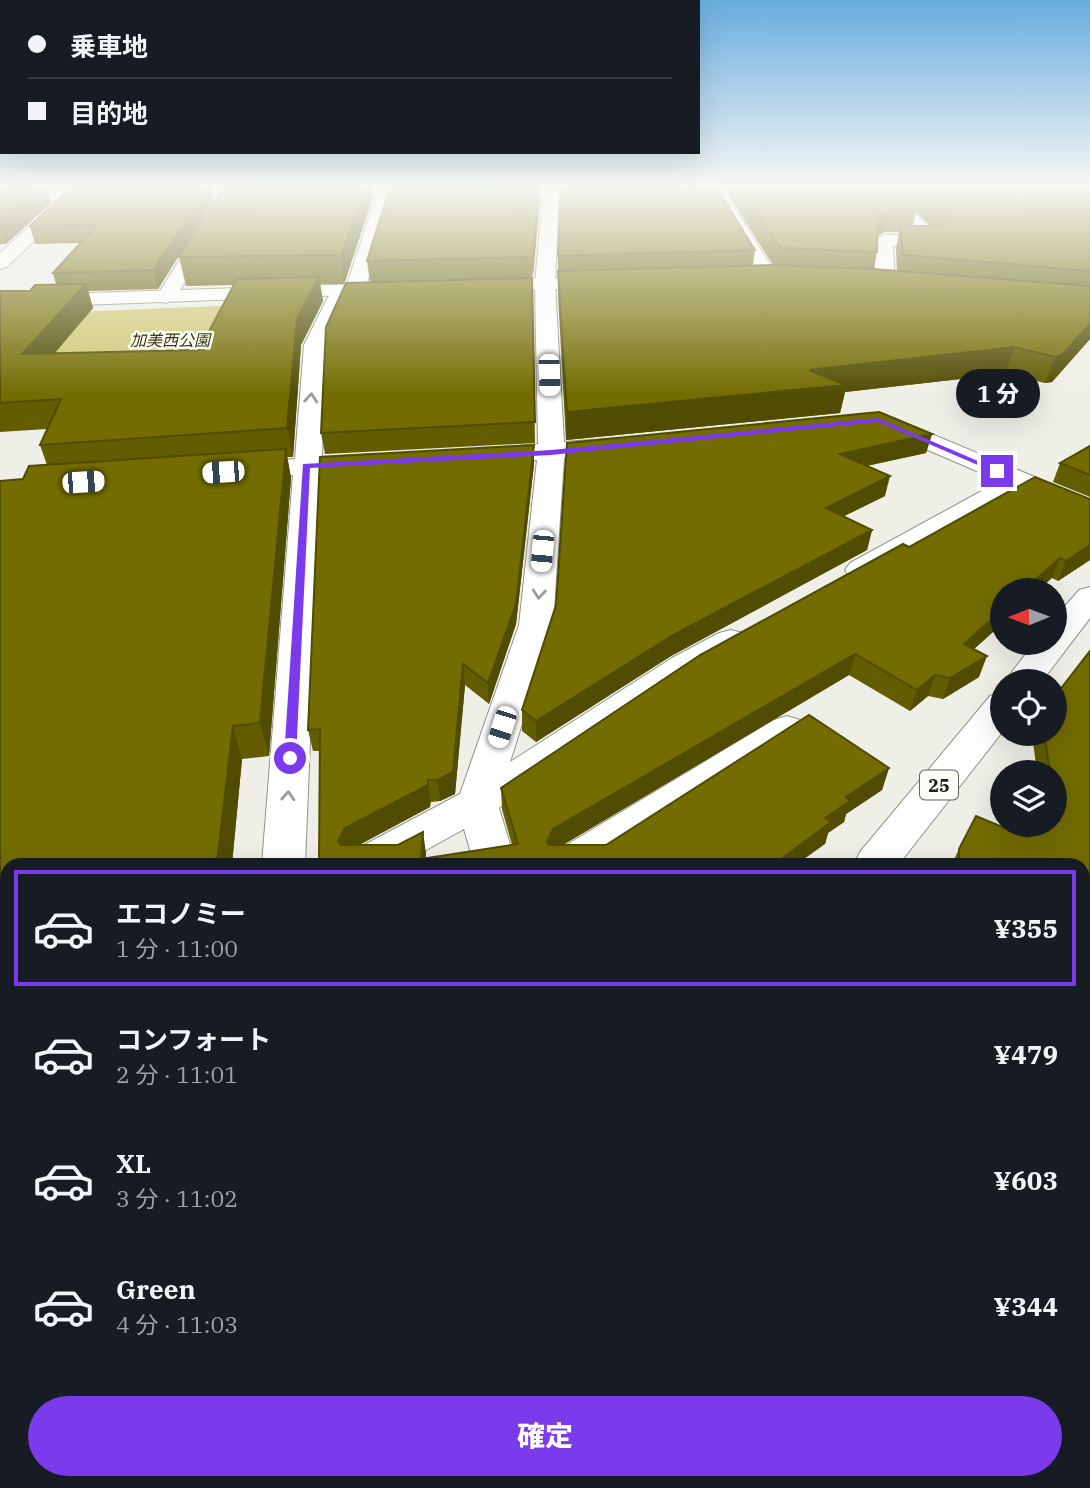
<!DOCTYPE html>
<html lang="ja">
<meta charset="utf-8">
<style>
:root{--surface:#171b24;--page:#242831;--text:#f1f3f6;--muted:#9ea1a6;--line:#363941;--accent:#7c3aed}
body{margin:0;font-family:"IBM Plex Serif","Noto Sans JP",serif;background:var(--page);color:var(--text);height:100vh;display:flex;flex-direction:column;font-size:26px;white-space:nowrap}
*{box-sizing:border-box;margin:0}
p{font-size:23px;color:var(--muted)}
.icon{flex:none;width:38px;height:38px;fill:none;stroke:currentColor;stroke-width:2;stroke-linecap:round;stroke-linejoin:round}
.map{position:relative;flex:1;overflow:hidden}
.side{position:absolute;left:0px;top:858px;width:1090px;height:632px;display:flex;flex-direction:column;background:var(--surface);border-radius:21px 21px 0 0;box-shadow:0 7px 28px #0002}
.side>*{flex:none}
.guide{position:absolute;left:0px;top:0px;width:700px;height:154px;box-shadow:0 7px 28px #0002;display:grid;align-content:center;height:154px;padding:0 28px;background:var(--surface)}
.needle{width:46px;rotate:269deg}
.controls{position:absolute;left:990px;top:578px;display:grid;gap:14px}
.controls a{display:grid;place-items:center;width:77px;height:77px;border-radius:50%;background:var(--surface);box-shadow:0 7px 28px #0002;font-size:35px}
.end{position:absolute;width:32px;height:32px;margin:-16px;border:9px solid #7c3aed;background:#fff;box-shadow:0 0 0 4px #fff}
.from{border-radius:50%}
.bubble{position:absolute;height:49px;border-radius:24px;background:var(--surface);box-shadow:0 7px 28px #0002;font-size:23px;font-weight:800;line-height:49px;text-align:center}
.car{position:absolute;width:21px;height:42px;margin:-21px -10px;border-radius:9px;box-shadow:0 0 5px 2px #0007;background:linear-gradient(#fff 24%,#345 0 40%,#fff 0 76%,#345 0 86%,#fff 0)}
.guide b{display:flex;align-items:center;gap:24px;height:66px;font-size:26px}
.guide b+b{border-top:2px solid var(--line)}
.guide i{width:18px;height:18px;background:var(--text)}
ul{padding:12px 0 0;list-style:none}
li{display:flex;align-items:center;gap:21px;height:116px;margin:0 14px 10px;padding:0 14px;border:4px solid transparent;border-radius:0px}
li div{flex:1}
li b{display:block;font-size:26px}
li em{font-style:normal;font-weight:800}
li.selected{border-color:var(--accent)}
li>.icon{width:63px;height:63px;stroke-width:1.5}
.primary-button{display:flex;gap:14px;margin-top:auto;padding:14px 28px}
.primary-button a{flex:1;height:80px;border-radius:42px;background:var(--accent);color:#fff;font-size:28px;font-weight:800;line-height:80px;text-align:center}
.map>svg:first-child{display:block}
.green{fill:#cdc770}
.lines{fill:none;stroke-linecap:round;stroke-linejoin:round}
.street-casing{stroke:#92928b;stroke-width:2}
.secondary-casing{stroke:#92928b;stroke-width:2}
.highway-casing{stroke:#92928b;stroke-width:2}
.street{fill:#fff;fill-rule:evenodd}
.secondary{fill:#fff;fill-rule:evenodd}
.highway{fill:#fff;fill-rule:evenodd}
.wall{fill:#625d01;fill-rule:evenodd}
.shaded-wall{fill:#504c01}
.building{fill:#726c01;stroke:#504c01;stroke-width:2}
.oneway{stroke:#9a9a99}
.route{fill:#7c3aed}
.labels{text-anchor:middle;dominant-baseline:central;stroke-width:5;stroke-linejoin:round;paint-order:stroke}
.far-park-label{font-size:16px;font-style:italic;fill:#3a3711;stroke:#fdfcf5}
.shield{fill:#fdfcf5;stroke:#62615d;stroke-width:2}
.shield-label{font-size:18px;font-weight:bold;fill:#1f1f1c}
</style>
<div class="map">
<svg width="1090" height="1488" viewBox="0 0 1090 1488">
<rect width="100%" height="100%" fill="#efefe7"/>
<path class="green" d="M240 305 206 371 42 373 51 313Z"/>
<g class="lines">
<defs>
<g id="street">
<path d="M334 187H807L800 192 559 194 555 284 564 442 619 438 628 440 632 446 628 452 564 458 553 625 510 762 672 658 719 633 731 630 743 633 748 640 743 647 696 674 499 808 516 864H474L464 829 401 864H344L351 852 460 794 519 625 537 460 481 464 472 462 468 456 472 450 538 444 535 284 543 195 392 196 365 290 362 294H348L326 345 322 457 371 454 381 456 384 462 381 468 321 473 305 864H262L293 475 236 479 226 477 222 471 226 465 295 459 304 345 333 287H346L376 197 77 200 7 267 0 269V253L58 200 0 201V191Z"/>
<path d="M871 187H888L943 241 934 246H893L895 286 885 292 875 286V240L884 235H918Z"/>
<path d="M727 205 733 206 780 280 777 284 770 286 760 280 719 210Z"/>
<path d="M210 221 219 226 176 297 166 303 159 301 156 297 204 222Z"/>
<path d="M881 413 1090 500V519L1023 491 872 577 861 579 850 577 845 570 850 563 1000 481 872 426 868 421 872 416Z"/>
<path d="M787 716 800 720 806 729 800 738 603 864H549L555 852 774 720Z"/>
<path d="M7 959V1001L0 1002V960Z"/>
<path d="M238 1482H306L307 1488H237Z"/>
<path d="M787 1482H858L861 1488H789Z"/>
</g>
<g id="secondary">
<path d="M610 277 620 283 617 287 481 292 471 286 481 280Z"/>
<path d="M393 283 400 285 403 289 400 293 0 308V296Z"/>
</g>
<g id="highway">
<path d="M1090 587V618L1042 681H1005L1035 642H1055V618L1079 590Z"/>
<path d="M1003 693V731L899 864H854L860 852 990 696Z"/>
<path d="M336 1482H407L405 1488H333Z"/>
</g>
</defs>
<use href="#street" class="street-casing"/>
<use href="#secondary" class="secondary-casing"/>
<use href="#highway" class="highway-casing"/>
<use href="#street" class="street"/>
<use href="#secondary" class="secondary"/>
<use href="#highway" class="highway"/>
</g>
<g class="wall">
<path d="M0 187H211L213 201 158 289 88 291 93 308 55 353 199 350 234 285 186 286 179 257 224 187H371L372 200 344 284H320L323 301 301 345 293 457H287L291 478 269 756 242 759 232 864H7V920L3 913H0V481L23 479 47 465 40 445 47 429 0 432V291H30L56 284 53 273 80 243 35 244 30 226 71 188H47L51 203 6 244H0Z"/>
<path d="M730 187H1090V339L1052 382 1045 383 1005 374 845 392 840 413 566 440 558 295V256L755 250 753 265H773L729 196ZM916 212 930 226H913ZM884 232H899L896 249 897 271 874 269 877 252 878 236Z"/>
<path d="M540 198 532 278 535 443 325 454 321 433 370 282 367 261Z"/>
<path d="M932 434 926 453 867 466 885 496 844 516 872 530 867 550 671 656 536 742 522 731V710L556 605Z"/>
<path d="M1090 446V497L1053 482 1060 463Z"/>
<path d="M534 464 516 624 489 704 465 685 455 794 440 801 431 802 430 807 358 845 426 853V858L512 845 502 809 501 788 909 547 1090 560 1058 581 1052 578 1003 590V623L974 649 979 677 943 699 928 696 910 711 849 675 562 845H606L889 768 882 790 846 814 844 822 828 833 825 844 319 864 320 751H313L308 730Z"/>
<path d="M1090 651V1176L1083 1174V864H952L959 849 1015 832 1017 824H1055V772H1037L1032 735V733H1055Z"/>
<path d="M7 1072V1223L0 1224V1094Z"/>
<path d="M1083 1312 1090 1314V1463L1083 1457Z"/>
<path d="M496 1482H779L775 1488H500Z"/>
<path d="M861 1482H971V1488H863Z"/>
</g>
<g class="shaded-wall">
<path d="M39 187H46L51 203 6 244 0 227V220Z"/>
<path d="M208 187H211L213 201 158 289 153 270Z"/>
<path d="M365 187H371L372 200 344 284 341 255Z"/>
<path d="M539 187 540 198 533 278V257Z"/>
<path d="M889 211 884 232 874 238 878 216Z"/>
<path d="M319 277 323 301 301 345 293 457 287 428 297 319Z"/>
<path d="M86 284 93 308 31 380 22 354Z"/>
<path d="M1090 324V339L1052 382 1045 383 1055 357Z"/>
<path d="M1014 347 1005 374 845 392 840 413 566 440 567 412 809 370Z"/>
<path d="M932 434 926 453 836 472 840 454Z"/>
<path d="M534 445V464L516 624 489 704 488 683Z"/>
<path d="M286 449 291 478 269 756 260 723Z"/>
<path d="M890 476 885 496 822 527 826 508Z"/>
<path d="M872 530 867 550 671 656 536 742V721L673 635Z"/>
<path d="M1090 545V560L1058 581 1066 561Z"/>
<path d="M1060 558 1052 578 1039 590H1024Z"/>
<path d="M1003 609V623L956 665 964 644Z"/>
<path d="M855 654 849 675 553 851 547 841 553 829Z"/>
<path d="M987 656 979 677 943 699 950 678Z"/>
<path d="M463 664 465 685 455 794 440 801 438 780Z"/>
<path d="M935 675 928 696 910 711 917 690Z"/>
<path d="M233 726 242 759 232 864H218L217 862Z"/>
<path d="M889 768 882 790 846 814 844 822 828 833 825 844 797 864H782L783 858 846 797Z"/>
<path d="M428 780 430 807 350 850 343 863 338 841 345 828Z"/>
<path d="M423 832 426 853 425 864 421 859Z"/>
<path d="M7 875V904L0 905V876Z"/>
<path d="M206 1482H224L223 1488H205Z"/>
</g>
<g class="building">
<path d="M0 187H39L0 220Z"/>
<path d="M72 187H208L153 270 53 273 97 225 30 226Z"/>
<path d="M224 187H365L341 255 179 257Z"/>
<path d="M390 187H539L533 257 367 261Z"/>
<path d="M561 187H716L755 250 558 256Z"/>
<path d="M739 187H893L917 211H889L878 216 877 252 781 248Z"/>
<path d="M917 187H1090V271L903 255 901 226H940L951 219Z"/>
<path d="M773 265 873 269 1090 286V324L1062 355 1055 357 1014 347 809 370 846 385 567 412 558 271Z"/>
<path d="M319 277 297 319 287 428 40 445 61 399 0 403V291H30L35 285 86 284 22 354 199 350 237 279Z"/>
<path d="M532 278 535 422 321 433 326 327 346 283Z"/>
<path d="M879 412 932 434 840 454 890 476 826 508 872 530 673 635 536 721 522 710 556 605 567 443Z"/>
<path d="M534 445 516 604 488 683 463 664 453 772 438 780H428V785L345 828 338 841 341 845H398L423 832 421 859 518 844 501 788 700 655 903 544 909 547 1035 477 1090 499V545L1066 561 1060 558 1024 590H1003V609L964 644 987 656 950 678 935 675 917 690 855 654 553 829 547 841 549 845H606L809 715 889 768 846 797 850 801 825 818 831 822 783 858 793 864H319L320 729 308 730 320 457Z"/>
<path d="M1090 446V475L1060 463Z"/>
<path d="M286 449 260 723 233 726 217 862 196 864H7V875L0 876V481L23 479 29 466Z"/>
<path d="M1090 651V1154L1083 1152V864H959V849L976 816 1027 837 1026 824H1055V814L1057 815 1055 802V772H1050L1044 733H1055V696Z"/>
<path d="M7 877V904L0 905V899Z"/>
<path d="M7 1072V1202L0 1203V1094Z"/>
<path d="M1083 1312 1090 1314V1433L1083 1427Z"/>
<path d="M136 1482H206L205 1488H137Z"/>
<path d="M502 1482H779L774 1488H506Z"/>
<path d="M880 1482H971V1488H892L890 1487 889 1488H886Z"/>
</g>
<defs><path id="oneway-chevron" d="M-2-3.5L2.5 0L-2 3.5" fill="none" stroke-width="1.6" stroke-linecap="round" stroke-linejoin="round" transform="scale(1.75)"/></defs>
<g class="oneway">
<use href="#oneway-chevron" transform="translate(311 398) rotate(-86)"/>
<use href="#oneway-chevron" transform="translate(539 594) rotate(95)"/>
<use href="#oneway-chevron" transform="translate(288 796) rotate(-87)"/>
</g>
<linearGradient id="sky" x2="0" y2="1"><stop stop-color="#67acde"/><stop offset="0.47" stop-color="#f8f8f4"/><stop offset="1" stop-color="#f8f8f4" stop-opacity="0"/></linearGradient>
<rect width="1090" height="396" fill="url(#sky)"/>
<path class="route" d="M878 418 1001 471 994 472 878 422 551 455 310 468 296 758 290 762 284 758 303 464 551 450Z"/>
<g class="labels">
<g class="far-park-label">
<text x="170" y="340">加美西公園</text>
</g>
<rect class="shield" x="920" y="770.5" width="38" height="29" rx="5"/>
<g class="shield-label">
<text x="939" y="785">25</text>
</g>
</g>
</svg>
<div class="controls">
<a><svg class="needle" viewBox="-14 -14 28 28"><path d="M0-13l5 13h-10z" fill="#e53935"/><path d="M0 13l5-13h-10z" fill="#9ea1a6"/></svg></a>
<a><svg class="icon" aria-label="locate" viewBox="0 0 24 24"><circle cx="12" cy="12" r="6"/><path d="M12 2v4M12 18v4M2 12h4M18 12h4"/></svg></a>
<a><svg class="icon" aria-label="layers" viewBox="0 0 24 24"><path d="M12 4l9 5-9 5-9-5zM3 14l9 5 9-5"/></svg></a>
</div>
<i class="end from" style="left:290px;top:758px"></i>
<i class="end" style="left:997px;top:471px"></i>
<div class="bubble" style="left:956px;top:369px;width:84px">1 分</div>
<i class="car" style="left:549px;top:375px;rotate:178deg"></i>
<i class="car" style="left:223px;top:472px;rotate:266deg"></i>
<i class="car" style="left:83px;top:482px;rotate:86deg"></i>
<i class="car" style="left:542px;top:551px;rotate:185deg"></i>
<i class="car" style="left:502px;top:727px;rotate:198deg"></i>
<div class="guide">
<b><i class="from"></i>乗車地</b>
<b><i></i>目的地</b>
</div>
<section class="side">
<ul>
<li class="selected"><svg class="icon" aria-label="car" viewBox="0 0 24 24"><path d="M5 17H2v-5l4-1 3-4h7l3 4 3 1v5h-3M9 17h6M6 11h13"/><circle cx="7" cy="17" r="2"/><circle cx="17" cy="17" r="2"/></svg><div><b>エコノミー</b><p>1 分 · 11:00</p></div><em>¥355</em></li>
<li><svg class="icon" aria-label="car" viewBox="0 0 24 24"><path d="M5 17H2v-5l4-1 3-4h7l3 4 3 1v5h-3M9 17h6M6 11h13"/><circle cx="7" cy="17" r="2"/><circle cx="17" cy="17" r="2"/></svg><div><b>コンフォート</b><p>2 分 · 11:01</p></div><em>¥479</em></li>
<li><svg class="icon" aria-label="car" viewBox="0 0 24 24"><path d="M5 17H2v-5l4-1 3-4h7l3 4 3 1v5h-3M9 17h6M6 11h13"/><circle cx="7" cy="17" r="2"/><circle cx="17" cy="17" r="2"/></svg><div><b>XL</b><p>3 分 · 11:02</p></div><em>¥603</em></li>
<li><svg class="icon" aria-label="car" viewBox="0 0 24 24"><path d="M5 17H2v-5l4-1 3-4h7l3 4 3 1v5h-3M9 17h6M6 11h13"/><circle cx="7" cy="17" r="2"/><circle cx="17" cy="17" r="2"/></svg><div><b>Green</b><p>4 分 · 11:03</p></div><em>¥344</em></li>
</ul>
<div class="primary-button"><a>確定</a></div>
</section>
</div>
